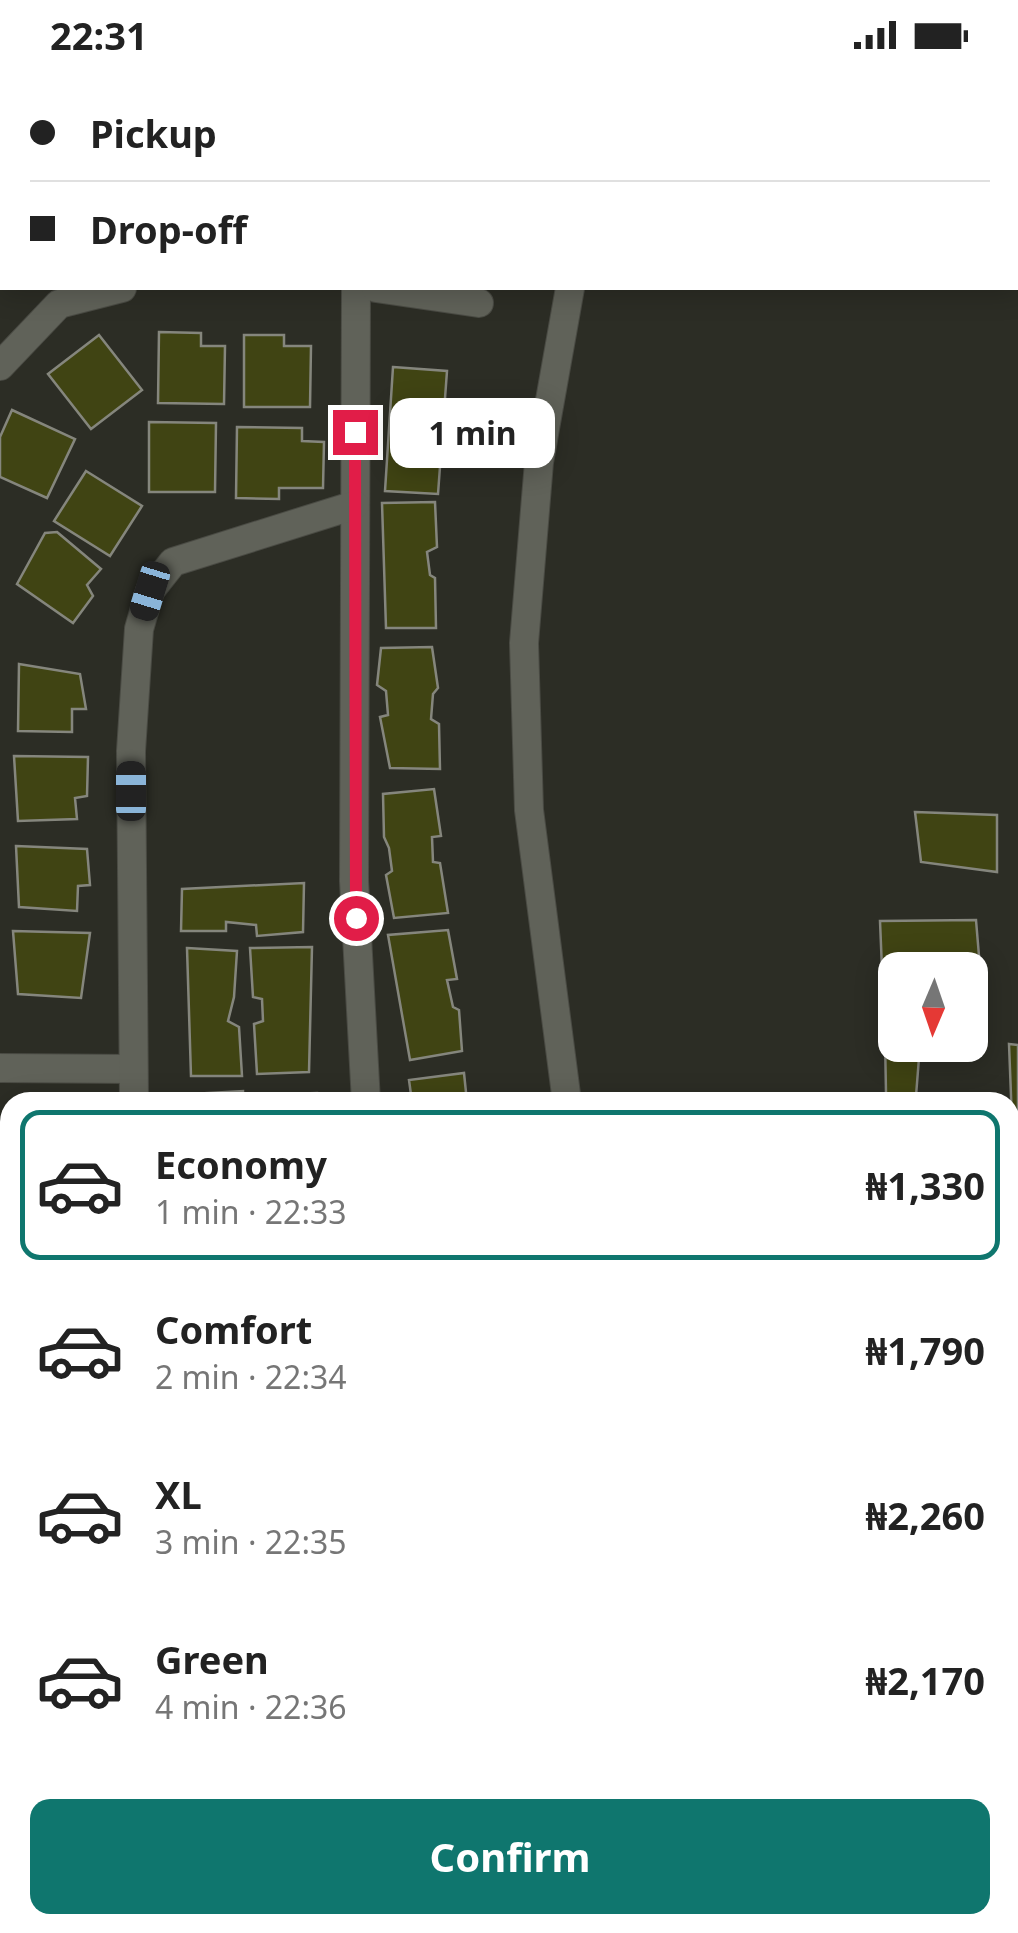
<!DOCTYPE html>
<meta charset="utf-8">
<style>
:root{--surface:#fff;--page:#f2f2f2;--text:#222;--muted:#767676;--line:#e0e0e0;--accent:#0f766e}
body{margin:0;font-family:"Noto Sans",sans-serif;background:var(--page);color:var(--text);height:100vh;display:flex;flex-direction:column;font-size:38px;white-space:nowrap}
*{box-sizing:border-box;margin:0}
p{font-size:32px;color:var(--muted)}
.icon{flex:none;width:55px;height:55px;fill:none;stroke:currentColor;stroke-width:2;stroke-linecap:round;stroke-linejoin:round}
.map{position:relative;flex:1;overflow:hidden}
.panel{position:absolute;left:0px;top:1022px;width:1020px;height:842px;display:flex;flex-direction:column;background:var(--surface);border-radius:30px 30px 0 0;box-shadow:0 5px 25px #0003}
.panel>*{flex:none}
.hud{position:absolute;left:0px;top:0px;width:1020px;height:220px;box-shadow:0 5px 25px #0003;display:grid;align-content:center;height:220px;padding:0 30px;background:var(--surface)}
.needle{width:65px;rotate:182deg}
.buttons{position:absolute;left:878px;top:882px;display:grid;gap:20px}
.buttons a{display:grid;place-items:center;width:110px;height:110px;border-radius:20px;background:var(--surface);box-shadow:0 5px 25px #0003;font-size:50px}
.end{position:absolute;width:45px;height:45px;margin:-22px;border:12px solid #e11d48;background:#fff;box-shadow:0 0 0 5px #fff}
.from{border-radius:50%}
.bubble{position:absolute;height:70px;border-radius:20px;background:var(--surface);box-shadow:0 5px 25px #0003;font-size:32px;font-weight:700;line-height:70px;text-align:center}
.car{position:absolute;width:30px;height:60px;margin:-30px -15px;border-radius:12px;box-shadow:0 0 8px 2px #0007;background:linear-gradient(#222 24%,#8ab4d8 0 40%,#222 0 76%,#8ab4d8 0 86%,#222 0)}
.hud b{display:flex;align-items:center;gap:35px;height:95px;font-size:38px}
.hud b+b{border-top:2px solid var(--line)}
.hud i{width:25px;height:25px;background:var(--text)}
ul{padding:18px 0 0;list-style:none}
li{display:flex;align-items:center;gap:30px;height:150px;margin:0 20px 15px;padding:0 10px;border:5px solid transparent;border-radius:20px}
li div{flex:1}
li b{display:block;font-size:38px}
li em{font-style:normal;font-weight:700}
li.on{border-color:var(--accent)}
li>.icon{width:90px;height:90px;stroke-width:1.5}
.primary-button{display:flex;gap:20px;margin-top:auto;padding:20px 30px}
.primary-button a{flex:1;height:115px;border-radius:20px;background:var(--accent);color:#fff;font-size:40px;font-weight:700;line-height:115px;text-align:center}
.status{display:flex;justify-content:space-between;align-items:center;height:70px;padding:0 50px;background:var(--surface);direction:ltr}
.status svg{height:28px;fill:currentColor}
.map>svg:first-child{display:block}
.building{fill:#404413;stroke:#85867d;stroke-width:2.5}
.lines{fill:none;stroke-linecap:round;stroke-linejoin:round}
.service-casing{stroke:#4a4b44;stroke-width:18}
.minor-casing{stroke:#4a4b44;stroke-width:30}
.service{stroke:#606259;stroke-width:15}
.minor{stroke:#606259;stroke-width:28}
.route{stroke:#e11d48;stroke-width:12}
</style>
<div class="status"><b>22:31</b><svg viewBox="0 0 49 12"><path d="M0 12V9h3v3zM5 12V6h3v6zM10 12V3h3v9zM15 12V0h3v12zM26 1h20v11H26zM47 4h2v5h-2z"/></svg></div>
<div class="map">
<svg width="1018" height="1863" viewBox="0 0 1018 1863">
<rect width="100%" height="100%" fill="#2c2d25"/>
<g class="building">
<path d="M159 262 201 263V276H225L224 334 158 333Z"/>
<path d="M99 265 142 320 91 359 48 304Z"/>
<path d="M244 265H284V276H311L310 337H244Z"/>
<path d="M393 297 447 301 438 424 385 421Z"/>
<path d="M12 340 75 369 47 428 0 407V367Z"/>
<path d="M149 352 216 353 215 422H149Z"/>
<path d="M237 357 302 358V371L324 372 323 418H279V429L236 428Z"/>
<path d="M86 401 142 436 110 486 54 451Z"/>
<path d="M435 432 437 477 427 482 430 505 435 508 436 558H386L382 433Z"/>
<path d="M57 462 101 499 87 515 93 526 73 553 17 514 45 463Z"/>
<path d="M432 577 438 618 433 624 431 649 439 654 440 699 390 698 380 647 388 645 386 621 377 615 381 578Z"/>
<path d="M19 594 80 604 86 639H72V662L18 661Z"/>
<path d="M14 686 88 687 87 726 75 728 77 749 18 751Z"/>
<path d="M434 719 441 766 432 767 433 792 440 793 448 843 394 848 386 805 392 801 389 778 384 767 383 724Z"/>
<path d="M915 742 997 745V802L921 792Z"/>
<path d="M16 776 87 779 90 815 78 816 77 841 19 837Z"/>
<path d="M304 813 303 862 257 866 256 855 226 852V861H181L182 819Z"/>
<path d="M976 850 980 898 882 899 880 851Z"/>
<path d="M448 860 457 909 447 910 453 937 459 940 462 981 410 990 388 865Z"/>
<path d="M13 861 90 863 81 928 18 924Z"/>
<path d="M312 877 309 1002 257 1004 254 954 263 951 262 929 253 927 250 878Z"/>
<path d="M187 878 237 881 234 927 228 951 239 957 242 1006H191Z"/>
<path d="M970 907 974 908 980 963H970Z"/>
<path d="M885 968 895 969V975H920L916 1026 886 1023Z"/>
<path d="M1009 974 1018 975V1052L1012 1051Z"/>
<path d="M464 1003 467 1032H412L409 1010Z"/>
<path d="M243 1021V1032H192V1024Z"/>
<path d="M317 1023V1032H255L254 1025Z"/>
<path d="M0 1229 5 1230 8 1292H0Z"/>
<path d="M1010 1282 1018 1283V1386L1010 1387Z"/>
<path d="M0 1313H7L9 1381H0Z"/>
<path d="M0 1399H4L10 1462 0 1463Z"/>
<rect x="0" y="1490" width="10" height="64"/>
<path d="M0 1588 10 1589V1651L0 1652Z"/>
<rect x="0" y="1677" width="10" height="61"/>
<path d="M10 1833V1855H41L44 1863H0V1838Z"/>
</g>
<g class="lines">
<defs>
<path id="service" d="M1010 1670 1018 1680"/>
<g id="minor">
<path d="M167 2V0"/>
<path d="M619 2V0"/>
<path d="M356 218 354 811 366 1032"/>
<path d="M376 218 479 233"/>
<path d="M0 296 59 234 122 218"/>
<path d="M0 998 133 999"/>
<path d="M134 1032 131 681 139 559 150 521 173 492 355 435"/>
<path d="M567 1032 529 740 524 573 539 392 570 218"/>
<path d="M1010 1243H1018"/>
<path d="M201 1855 206 1863"/>
<path d="M469 1855 473 1863"/>
<path d="M645 1855 649 1863"/>
<path d="M970 1855 977 1863"/>
</g>
</defs>
<use href="#service" class="service-casing"/>
<use href="#minor" class="minor-casing"/>
<use href="#service" class="service"/>
<use href="#minor" class="minor"/>
</g>
<g class="lines">
<path class="route" d="M355 362 356 848"/>
</g>
</svg>
<div class="buttons">
<a><svg class="needle" viewBox="-14 -14 28 28"><path d="M0-13l5 13h-10z" fill="#e53935"/><path d="M0 13l5-13h-10z" fill="#767676"/></svg></a>
</div>
<i class="end from" style="left:356px;top:848px"></i>
<i class="end" style="left:355px;top:362px"></i>
<div class="bubble" style="left:390px;top:328px;width:165px">1 min</div>
<i class="car" style="left:150px;top:521px;rotate:197deg"></i>
<i class="car" style="left:131px;top:721px;rotate:0deg"></i>
<div class="hud">
<b><i class="from"></i>Pickup</b>
<b><i></i>Drop-off</b>
</div>
<section class="panel">
<ul>
<li class="on"><svg class="icon" aria-label="car" viewBox="0 0 24 24"><path d="M5 17H2v-5l4-1 3-4h7l3 4 3 1v5h-3M9 17h6M6 11h13"/><circle cx="7" cy="17" r="2"/><circle cx="17" cy="17" r="2"/></svg><div><b>Economy</b><p>1 min · 22:33</p></div><em>₦1,330</em></li>
<li><svg class="icon" aria-label="car" viewBox="0 0 24 24"><path d="M5 17H2v-5l4-1 3-4h7l3 4 3 1v5h-3M9 17h6M6 11h13"/><circle cx="7" cy="17" r="2"/><circle cx="17" cy="17" r="2"/></svg><div><b>Comfort</b><p>2 min · 22:34</p></div><em>₦1,790</em></li>
<li><svg class="icon" aria-label="car" viewBox="0 0 24 24"><path d="M5 17H2v-5l4-1 3-4h7l3 4 3 1v5h-3M9 17h6M6 11h13"/><circle cx="7" cy="17" r="2"/><circle cx="17" cy="17" r="2"/></svg><div><b>XL</b><p>3 min · 22:35</p></div><em>₦2,260</em></li>
<li><svg class="icon" aria-label="car" viewBox="0 0 24 24"><path d="M5 17H2v-5l4-1 3-4h7l3 4 3 1v5h-3M9 17h6M6 11h13"/><circle cx="7" cy="17" r="2"/><circle cx="17" cy="17" r="2"/></svg><div><b>Green</b><p>4 min · 22:36</p></div><em>₦2,170</em></li>
</ul>
<div class="primary-button"><a>Confirm</a></div>
</section>
</div>
